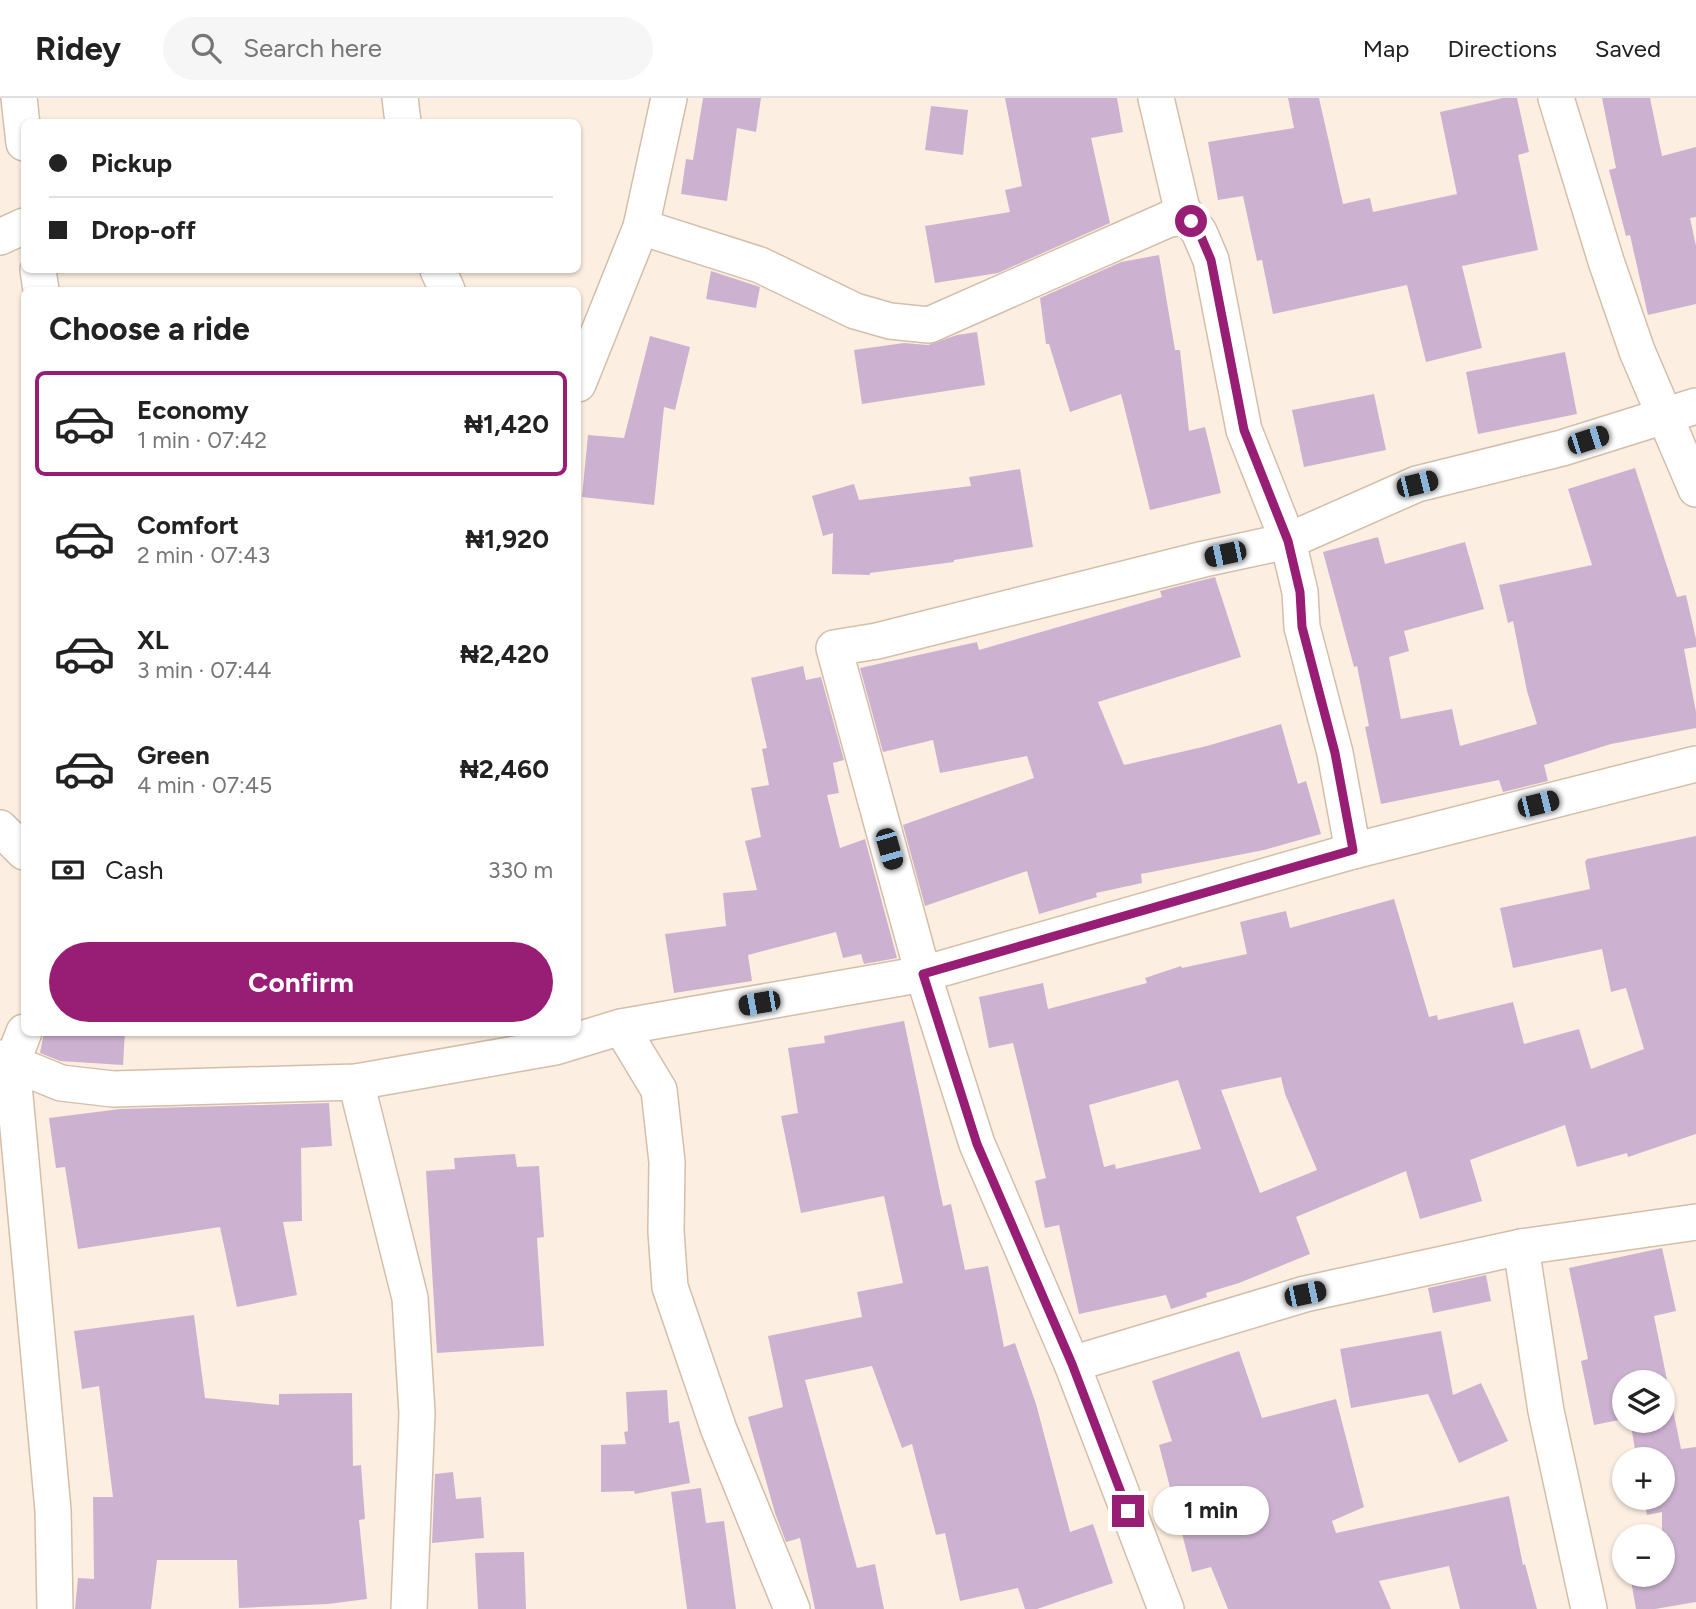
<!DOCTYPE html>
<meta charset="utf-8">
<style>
:root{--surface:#fff;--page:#f6f6f6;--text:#222;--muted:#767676;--line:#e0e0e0;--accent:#981d75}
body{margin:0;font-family:Figtree,sans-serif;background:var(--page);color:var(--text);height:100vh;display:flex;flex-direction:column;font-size:26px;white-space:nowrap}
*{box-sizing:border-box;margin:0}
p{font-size:23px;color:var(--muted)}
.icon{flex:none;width:38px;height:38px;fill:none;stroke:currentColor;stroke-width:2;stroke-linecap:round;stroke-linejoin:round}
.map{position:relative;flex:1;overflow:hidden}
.drawer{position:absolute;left:21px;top:189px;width:560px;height:749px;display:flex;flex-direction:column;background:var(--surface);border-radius:10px;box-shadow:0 2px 5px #0004}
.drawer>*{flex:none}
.hud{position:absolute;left:21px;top:21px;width:560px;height:154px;border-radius:10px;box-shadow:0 2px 5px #0004;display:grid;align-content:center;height:154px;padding:0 28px;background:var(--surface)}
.controls{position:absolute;left:1612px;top:1272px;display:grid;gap:14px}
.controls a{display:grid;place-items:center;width:63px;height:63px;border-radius:50%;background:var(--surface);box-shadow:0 2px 5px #0004;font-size:35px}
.end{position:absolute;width:32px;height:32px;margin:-16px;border:9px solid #981d75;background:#fff;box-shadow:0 0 0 4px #fff}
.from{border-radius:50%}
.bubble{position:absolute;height:49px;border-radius:24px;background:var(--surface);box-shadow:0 2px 5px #0004;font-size:23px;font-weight:700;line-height:49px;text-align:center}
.car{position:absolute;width:21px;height:42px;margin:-21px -10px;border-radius:9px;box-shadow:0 0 5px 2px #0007;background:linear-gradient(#222 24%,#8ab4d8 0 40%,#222 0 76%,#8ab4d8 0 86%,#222 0)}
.hud b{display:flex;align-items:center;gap:24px;height:66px;font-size:26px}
.hud b+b{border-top:2px solid var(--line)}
.hud i{width:18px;height:18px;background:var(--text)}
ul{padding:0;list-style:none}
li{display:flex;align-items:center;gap:21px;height:105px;margin:0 14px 10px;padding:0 14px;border:4px solid transparent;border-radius:10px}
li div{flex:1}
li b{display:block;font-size:26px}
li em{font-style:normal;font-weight:700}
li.selected{border-color:var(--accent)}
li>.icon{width:63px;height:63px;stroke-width:1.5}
h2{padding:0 28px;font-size:32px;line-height:84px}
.pay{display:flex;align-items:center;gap:18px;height:77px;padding:0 28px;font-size:26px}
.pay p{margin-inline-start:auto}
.primary-button{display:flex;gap:14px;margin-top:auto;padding:14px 28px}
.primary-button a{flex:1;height:80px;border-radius:42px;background:var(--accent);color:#fff;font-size:28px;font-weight:700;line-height:80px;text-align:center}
header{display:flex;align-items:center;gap:42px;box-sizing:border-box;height:98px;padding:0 35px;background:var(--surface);border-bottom:2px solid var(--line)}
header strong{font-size:33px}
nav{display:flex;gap:38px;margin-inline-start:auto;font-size:24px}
.search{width:490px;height:63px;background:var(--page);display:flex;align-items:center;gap:18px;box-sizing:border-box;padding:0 24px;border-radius:38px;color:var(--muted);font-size:26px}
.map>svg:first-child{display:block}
.building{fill:#ccb2d0;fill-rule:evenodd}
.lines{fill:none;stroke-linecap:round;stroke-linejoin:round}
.minor-casing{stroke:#d4bea9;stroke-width:38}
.minor{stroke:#fff;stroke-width:35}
.route{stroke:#981d75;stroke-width:9}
</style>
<header>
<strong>Ridey</strong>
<div class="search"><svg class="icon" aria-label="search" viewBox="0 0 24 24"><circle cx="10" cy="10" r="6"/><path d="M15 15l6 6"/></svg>Search here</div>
<nav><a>Map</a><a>Directions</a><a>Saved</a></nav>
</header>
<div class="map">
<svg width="1696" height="1511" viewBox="0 0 1696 1511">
<rect width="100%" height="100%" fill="#fcefe1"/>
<g class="building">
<path d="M703 0H761L756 34 737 30 727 103 681 96 686 61 693 62Z"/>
<path d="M1005 0H1117L1123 34 1091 40 1110 125 998 175 935 185 925 128 1010 114 1005 92 1022 88Z"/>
<path d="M1288 0H1319L1343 106 1370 100 1373 114 1457 96 1440 14 1503 0H1517L1529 54 1518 57 1538 152 1462 168 1482 250 1426 264 1407 187 1273 216 1262 162 1257 163 1243 98 1218 102 1208 44 1294 30Z"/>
<path d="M1602 0H1650L1662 58 1696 49V119L1690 120 1696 148V206L1648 217 1630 137 1626 138 1609 72 1616 70Z"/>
<path d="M931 8 968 12 963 57 925 52Z"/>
<path d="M1159 157 1175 252H1180L1189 333 1205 329 1221 395 1150 412 1121 296 1070 314 1049 246H1046L1040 200 1121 164Z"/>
<path d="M711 173 760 189 756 210 706 201Z"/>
<path d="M977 234 985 287 862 306 854 252 904 245 928 247 957 237Z"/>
<path d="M650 238 690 249 675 312 664 309 654 407 582 399 588 337 624 340Z"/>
<path d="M1565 254 1577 316 1478 336 1466 274Z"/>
<path d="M1374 296 1386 352 1304 369 1292 312Z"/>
<path d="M1635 370 1677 499 1686 497 1696 541V549L1684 551 1696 614V630L1611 646 1544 667 1548 683 1503 694 1499 682 1381 706 1365 629 1369 628 1357 568 1354 569 1323 454 1378 439 1385 466 1465 444 1484 511 1404 533 1409 553 1389 559 1401 621 1452 611 1460 648 1537 626 1527 593 1513 523 1508 525 1499 487 1592 467 1568 391Z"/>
<path d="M1020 371 1033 449 954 462V464L870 475V477L832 476 833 435 823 438 812 398 854 386 859 402 971 388 969 379Z"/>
<path d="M1215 479 1241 559 1098 604 1124 667 1207 648 1281 626 1298 686 1306 683 1321 736 1264 752 1141 776 1142 785 1096 795 1097 799 1039 816 1027 773 925 808 903 727 1034 680 1027 658 940 675 933 642 883 654 860 570 977 544 979 552 1162 499 1160 493Z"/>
<path d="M803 568 806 582 821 579 844 662 833 665 839 695 827 697 840 750 865 741 897 860 864 866 861 856 843 860 836 834 748 857 752 883 674 895 665 836 726 828 723 795 757 792 745 743 761 739 751 690 769 687 762 651 767 650 751 580Z"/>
<path d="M1696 738V1036L1628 1059 1627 1055 1577 1069 1565 1027 1470 1062 1482 1103 1420 1121 1406 1073 1296 1119 1310 1156 1239 1185 1206 1195 1207 1199 1171 1211 1166 1197 1079 1216 1059 1127 1045 1130 1035 1083 1046 1080 1013 945 989 950 979 899 1043 885 1048 911 1147 885 1145 880 1181 868 1182 870 1247 856 1240 824 1286 813 1290 830 1394 801 1429 919 1437 917 1438 922 1513 904 1524 946 1579 931 1591 971 1644 951 1626 890 1611 894 1602 851 1513 870 1500 810 1590 791 1585 764 1587 761ZM1281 979 1285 996 1317 1072 1260 1095 1221 992ZM1178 982 1201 1051 1116 1071 1115 1066 1104 1069 1089 1007Z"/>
<path d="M904 923 943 1108 951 1106 965 1172 988 1168 1004 1249 1015 1245 1036 1306 1070 1434 1093 1426 1113 1485 1037 1511H1025L1018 1490 960 1503 945 1435 936 1437 912 1346 902 1350 872 1268 805 1282 857 1470 875 1466 884 1511H815L800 1440 786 1444 775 1415 748 1319 783 1309 768 1238 862 1219 857 1194 903 1185 884 1098 801 1115 781 1018 798 1015 788 950 825 945 824 938Z"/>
<path d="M44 934H125L123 967 60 963 40 955Z"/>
<path d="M329 1005 332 1048 301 1050 302 1123 283 1124 297 1197 237 1209 220 1129 78 1151 65 1069 56 1070 49 1020 120 1011Z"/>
<path d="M515 1056 517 1069 539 1068 544 1139 537 1140 544 1248 437 1255 426 1073 455 1071 454 1060Z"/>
<path d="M1662 1150 1676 1213 1654 1218 1681 1351 1696 1349V1504L1655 1511H1636L1630 1477H1662V1414L1647 1417 1644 1400H1662V1362H1637L1630 1323H1662V1284H1624V1321L1594 1327 1581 1263 1588 1261 1569 1170Z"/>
<path d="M1486 1177 1491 1203 1433 1215 1428 1190Z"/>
<path d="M194 1217 205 1300 279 1307V1296L352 1295 353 1368 361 1367 365 1421 359 1422 367 1501 328 1506 239 1510 237 1462H157L151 1511H75L78 1480 94 1481 93 1399H113L99 1288 82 1291 74 1233Z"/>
<path d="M1441 1233 1453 1297 1481 1285 1508 1343 1459 1365 1428 1296 1351 1310 1340 1251Z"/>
<path d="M1239 1253 1262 1320 1336 1301 1364 1409 1332 1423 1336 1435 1509 1398 1523 1467 1525 1466 1537 1511H1460L1449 1468 1379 1483 1391 1511H1228L1211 1469 1192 1474 1159 1347 1172 1343 1152 1283Z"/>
<path d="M667 1292 669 1325 679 1323 690 1385 635 1396 634 1393 601 1394V1347L626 1346 624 1334 628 1333 626 1294Z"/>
<path d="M453 1374 456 1401 481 1399 484 1440 432 1445 435 1376Z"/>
<path d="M701 1390 706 1425 724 1423 736 1511H687L671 1394Z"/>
<path d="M524 1454 526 1511H478L475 1455Z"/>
</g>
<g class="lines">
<defs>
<g id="minor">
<path d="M19 0 24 45"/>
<path d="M400 0 403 24"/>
<path d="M1156 0 1182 111"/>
<path d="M1556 0 1606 163 1637 253 1696 391"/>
<path d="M641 129 760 167 855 213 890 223 929 227 1169 121 1179 120 1182 111 1199 134 1211 162 1244 332 1288 443 1300 494 1302 529 1335 655 1353 753"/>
<path d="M0 139 24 128"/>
<path d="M38 172 41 192"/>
<path d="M438 172 447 192"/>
<path d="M578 286 641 129 669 0"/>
<path d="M0 730 24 754"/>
<path d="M621 929 659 992 667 1064 666 1134 670 1189 719 1332 792 1511"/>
<path d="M24 934 12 965 53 1412 55 1511"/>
<path d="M0 960 61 985 113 991 356 984 555 949 621 929 923 876 1353 753 1696 666"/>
<path d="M356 984 410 1200 417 1315 409 1511"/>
<path d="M1521 1149 1546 1313 1589 1511"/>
<path d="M1072 1266 1305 1196 1521 1149 1696 1124"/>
<path d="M1166 1511 1072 1266 977 1046 923 876 834 550 877 543 1204 461 1288 443 1417 386 1562 350 1696 308"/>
</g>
</defs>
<use href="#minor" class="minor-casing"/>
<use href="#minor" class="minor"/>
</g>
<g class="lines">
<path class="route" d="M1128 1413 1072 1266 977 1046 923 876 1353 752 1335 655 1302 529 1300 494 1288 443 1244 332 1211 162 1199 134 1191 123"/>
</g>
</svg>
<div class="controls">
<a><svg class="icon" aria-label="layers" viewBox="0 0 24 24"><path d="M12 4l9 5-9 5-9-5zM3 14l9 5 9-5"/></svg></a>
<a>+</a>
<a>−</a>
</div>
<i class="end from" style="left:1191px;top:123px"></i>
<i class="end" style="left:1128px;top:1413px"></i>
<div class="bubble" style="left:1153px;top:1388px;width:116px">1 min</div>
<i class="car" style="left:1588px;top:342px;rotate:72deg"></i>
<i class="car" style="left:1417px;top:386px;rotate:76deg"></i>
<i class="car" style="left:1225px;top:456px;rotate:258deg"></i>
<i class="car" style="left:1538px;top:706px;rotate:76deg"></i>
<i class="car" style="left:889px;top:751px;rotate:164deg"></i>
<i class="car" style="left:759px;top:905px;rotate:260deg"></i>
<i class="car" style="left:1305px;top:1196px;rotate:78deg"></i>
<div class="hud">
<b><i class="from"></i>Pickup</b>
<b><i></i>Drop-off</b>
</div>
<section class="drawer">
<h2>Choose a ride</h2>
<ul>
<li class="selected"><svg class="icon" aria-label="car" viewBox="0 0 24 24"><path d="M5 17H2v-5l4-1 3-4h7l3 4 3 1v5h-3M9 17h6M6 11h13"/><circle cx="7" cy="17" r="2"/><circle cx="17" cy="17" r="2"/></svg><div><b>Economy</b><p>1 min · 07:42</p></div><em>₦1,420</em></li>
<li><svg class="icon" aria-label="car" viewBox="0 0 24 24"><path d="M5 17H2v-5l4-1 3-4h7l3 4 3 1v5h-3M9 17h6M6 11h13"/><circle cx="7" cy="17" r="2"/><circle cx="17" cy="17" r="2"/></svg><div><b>Comfort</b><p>2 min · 07:43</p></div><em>₦1,920</em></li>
<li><svg class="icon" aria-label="car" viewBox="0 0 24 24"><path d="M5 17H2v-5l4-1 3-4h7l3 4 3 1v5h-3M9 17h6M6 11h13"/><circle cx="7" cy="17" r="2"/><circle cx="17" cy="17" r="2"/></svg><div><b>XL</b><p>3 min · 07:44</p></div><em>₦2,420</em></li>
<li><svg class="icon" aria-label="car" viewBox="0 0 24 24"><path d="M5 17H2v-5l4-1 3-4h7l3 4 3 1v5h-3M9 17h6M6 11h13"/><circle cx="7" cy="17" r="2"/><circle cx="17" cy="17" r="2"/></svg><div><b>Green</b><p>4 min · 07:45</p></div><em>₦2,460</em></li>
</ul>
<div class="pay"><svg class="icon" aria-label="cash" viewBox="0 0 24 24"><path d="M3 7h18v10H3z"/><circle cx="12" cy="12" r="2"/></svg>Cash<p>330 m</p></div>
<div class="primary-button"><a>Confirm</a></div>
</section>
</div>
